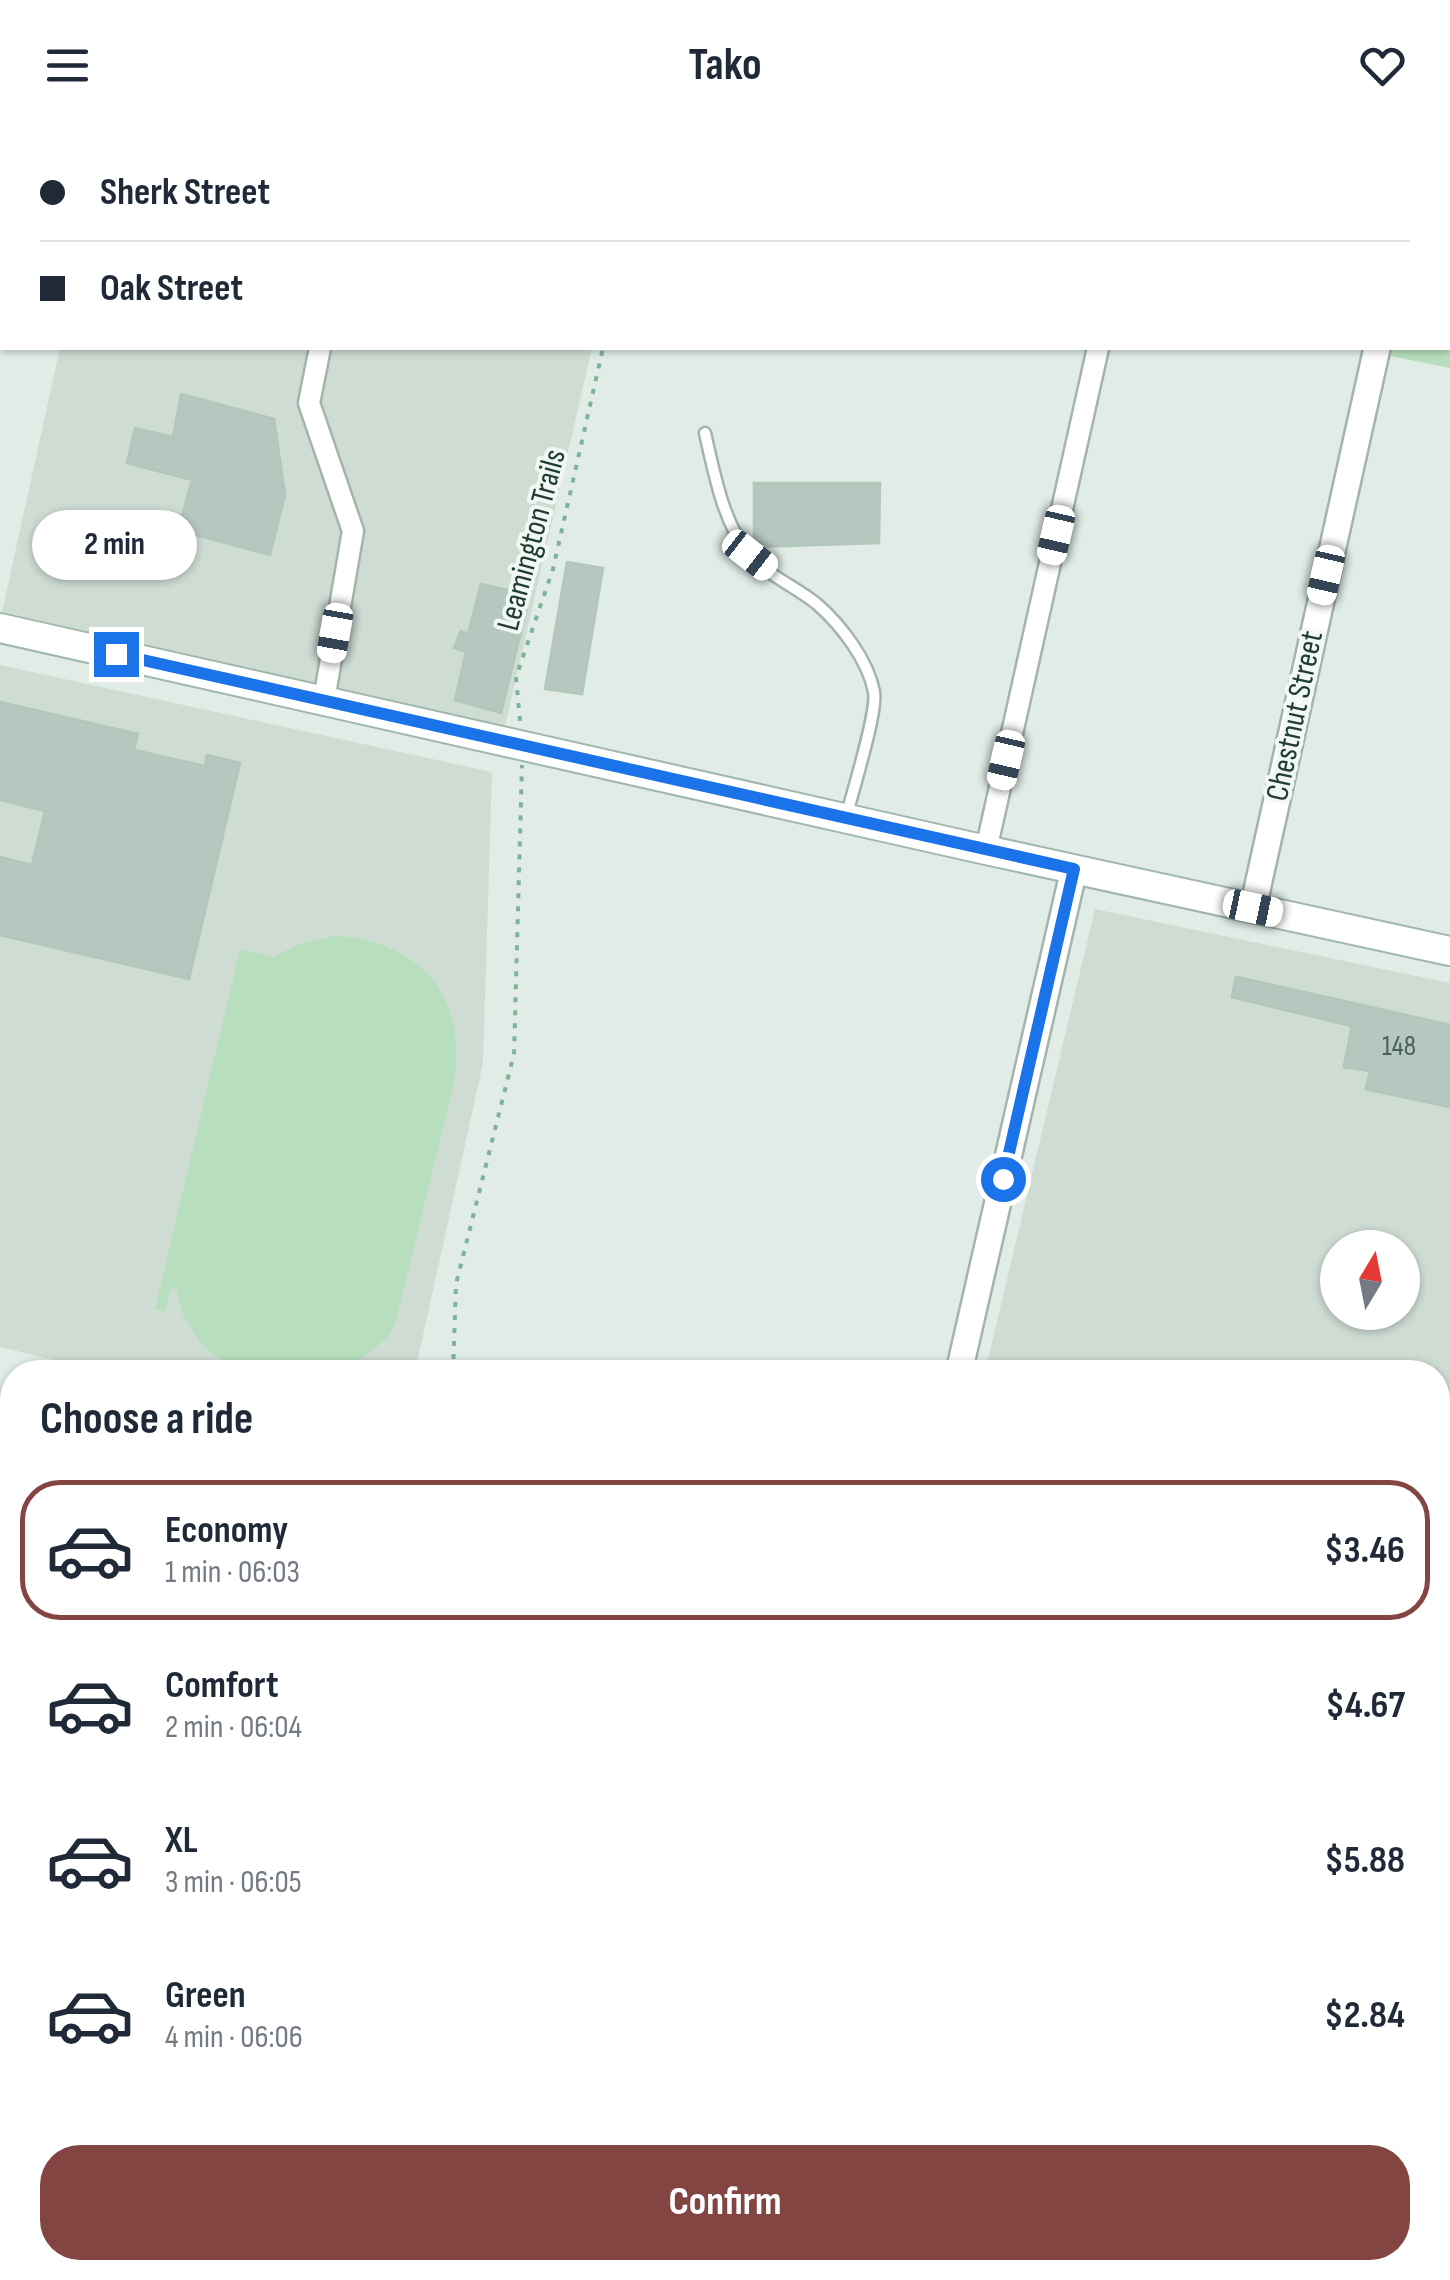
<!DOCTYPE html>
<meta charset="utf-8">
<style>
:root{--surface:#fff;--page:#f2f2f3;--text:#1f2937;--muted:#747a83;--line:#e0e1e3;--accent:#824542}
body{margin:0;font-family:"Sofia Sans Condensed",sans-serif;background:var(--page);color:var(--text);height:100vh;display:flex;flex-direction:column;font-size:38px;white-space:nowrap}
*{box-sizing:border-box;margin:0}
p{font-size:32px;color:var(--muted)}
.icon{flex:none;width:55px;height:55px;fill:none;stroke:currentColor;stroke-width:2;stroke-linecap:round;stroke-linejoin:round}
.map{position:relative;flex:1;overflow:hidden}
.drawer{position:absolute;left:0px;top:1230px;width:1450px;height:920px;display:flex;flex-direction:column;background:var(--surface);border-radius:40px 40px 0 0;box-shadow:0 2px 8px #0004}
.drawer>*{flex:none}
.top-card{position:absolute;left:0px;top:0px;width:1450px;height:220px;box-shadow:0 2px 8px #0004;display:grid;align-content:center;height:220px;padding:0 40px;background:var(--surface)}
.needle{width:65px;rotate:10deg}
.buttons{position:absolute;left:1320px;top:1100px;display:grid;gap:20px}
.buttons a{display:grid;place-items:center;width:100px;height:100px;border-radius:50%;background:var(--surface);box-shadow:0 2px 8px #0004;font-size:50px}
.end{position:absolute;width:45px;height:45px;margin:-22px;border:12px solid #1a73e8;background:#fff;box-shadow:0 0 0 5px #fff}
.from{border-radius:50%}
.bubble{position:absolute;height:70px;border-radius:35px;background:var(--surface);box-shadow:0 2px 8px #0004;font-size:32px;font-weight:700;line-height:70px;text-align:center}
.car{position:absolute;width:30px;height:60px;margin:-30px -15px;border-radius:12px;box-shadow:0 0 8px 2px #0007;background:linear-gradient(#fff 24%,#345 0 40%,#fff 0 76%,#345 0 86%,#fff 0)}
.top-card b{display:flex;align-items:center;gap:35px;height:95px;font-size:38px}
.top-card b+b{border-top:2px solid var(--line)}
.top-card i{width:25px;height:25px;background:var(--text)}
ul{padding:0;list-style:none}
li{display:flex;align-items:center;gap:30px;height:140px;margin:0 20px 15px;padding:0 20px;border:5px solid transparent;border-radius:40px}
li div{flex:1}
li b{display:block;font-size:38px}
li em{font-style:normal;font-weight:700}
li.selected{border-color:var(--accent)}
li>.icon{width:90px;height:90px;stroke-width:1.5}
h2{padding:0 40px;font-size:45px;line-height:120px}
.primary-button{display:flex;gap:20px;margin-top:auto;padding:20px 40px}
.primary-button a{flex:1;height:115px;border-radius:40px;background:var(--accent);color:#fff;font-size:40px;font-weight:700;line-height:115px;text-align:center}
header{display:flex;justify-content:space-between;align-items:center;height:130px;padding:0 40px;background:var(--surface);font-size:45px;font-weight:700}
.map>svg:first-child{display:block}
.built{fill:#cedcd4;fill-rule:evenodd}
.green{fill:#b7dfbe}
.building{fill:#b5c7be;stroke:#b2c6bc;stroke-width:2.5}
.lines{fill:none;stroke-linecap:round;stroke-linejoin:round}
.service-casing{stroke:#a3b4ac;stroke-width:15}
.minor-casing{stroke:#a3b4ac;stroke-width:25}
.tertiary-casing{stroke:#a3b4ac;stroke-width:30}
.secondary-casing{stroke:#9eb8ac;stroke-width:32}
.path{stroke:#7eb29c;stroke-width:4;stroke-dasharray:5 8;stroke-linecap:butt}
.service{stroke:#fff;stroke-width:10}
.minor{stroke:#fff;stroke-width:20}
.tertiary{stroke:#fff;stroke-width:25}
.secondary{stroke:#fff;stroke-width:28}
.route{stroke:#1a73e8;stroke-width:12}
.labels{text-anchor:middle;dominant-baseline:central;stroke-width:8;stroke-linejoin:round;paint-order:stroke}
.number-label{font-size:28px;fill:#456055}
.street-label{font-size:32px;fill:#203d32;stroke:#f1f8f4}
</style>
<header><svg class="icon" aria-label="menu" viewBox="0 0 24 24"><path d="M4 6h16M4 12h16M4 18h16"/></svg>Tako<svg class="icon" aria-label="heart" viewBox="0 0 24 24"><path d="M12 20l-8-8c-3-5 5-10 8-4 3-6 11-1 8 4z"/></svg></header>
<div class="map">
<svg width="1450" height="2150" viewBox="0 0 1450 2150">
<rect width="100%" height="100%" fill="#e0ece5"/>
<g class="built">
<path d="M107 0H642L106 2Z"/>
<path d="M60 218H592L505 596 2 482Z"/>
<path d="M0 535 492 642 483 933 415 1242H107L0 1217Z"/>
<path d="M1095 779 1450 853V1498L1438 1495V1242H985ZM1338 1118H1402V1182H1338Z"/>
</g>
<g class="green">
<path d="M1448 126 1450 238 1375 223 1377 218H1448Z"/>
<path d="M335 806C420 810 468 867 454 952L404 1159 395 1193 386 1209 345 1242H237L202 1215 182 1183 176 1159 171 1158 165 1182 155 1179 240 819 273 827 299 814Z"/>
<path d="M1438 1895 1450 1898V2150H1187L1190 2138H1438Z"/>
</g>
<g class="building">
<path d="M459 0H523L459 2Z"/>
<path d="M181 264 274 289 285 365 270 425 178 400 192 350 127 333 135 298 173 307Z"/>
<path d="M754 353H880L879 413 754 417Z"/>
<path d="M567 432 603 438 582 564 545 559Z"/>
<path d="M481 454 530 465 501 583 455 570 466 522 454 518 461 501 468 504Z"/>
<path d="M0 572 138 604 134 620 205 636 207 625 240 633 189 849 0 805V727L32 735 45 681 0 670Z"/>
<path d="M1236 847 1450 895V977L1366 959 1370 941 1344 937 1352 896 1232 867Z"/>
<path d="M1236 847 1450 895V977L1366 959 1370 941 1344 937 1352 896 1232 867Z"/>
<path d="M1438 1317 1450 1321V1400L1438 1396Z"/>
<path d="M1445 1559H1450V1604L1438 1601Z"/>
<path d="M506 2138H646L641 2150H503Z"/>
</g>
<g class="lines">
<defs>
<g id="service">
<path d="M1448 125 1450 126"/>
<path d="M705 303C714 342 723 393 749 424 767 445 796 457 817 474 841 495 868 530 874 562 878 581 852 663 846 688"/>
<path d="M420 2150 423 2138"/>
</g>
<g id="minor">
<path d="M364 2V0"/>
<path d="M887 2V0"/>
<path d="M1147 2V0"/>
<path d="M320 218 309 273 353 401 324 570"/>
<path d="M986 720 1098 218"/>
<path d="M0 1508 12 1454"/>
<path d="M1438 1524 1450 1527"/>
<path d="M1438 1773 1450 1776"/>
<path d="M775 2138 830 2150"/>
<path d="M95 2150 98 2138"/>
<path d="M1169 2150 1172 2138"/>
</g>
<g id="tertiary">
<path d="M1424 2 1425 0"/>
<path d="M1253 778 1377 218"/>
<path d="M959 1242 1074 739"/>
<path d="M751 2150 754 2138"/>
</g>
<path id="secondary" d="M0 498 986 720 1450 821"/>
</defs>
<use href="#service" class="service-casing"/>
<use href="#minor" class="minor-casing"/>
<use href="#tertiary" class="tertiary-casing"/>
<use href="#secondary" class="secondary-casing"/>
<g class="path">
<path d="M653 2V0"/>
<path d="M520 591 516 547 553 439 603 218"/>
<path d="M453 1242 456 1154 514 924 522 635"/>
<path d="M1438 1989 1450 1992"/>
<path d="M1438 2081 1450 2084"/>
<path d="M244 2150 247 2138"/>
</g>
<use href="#service" class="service"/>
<use href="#minor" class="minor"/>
<use href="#tertiary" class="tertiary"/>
<use href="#secondary" class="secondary"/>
</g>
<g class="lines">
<path class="route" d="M116 524 1074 739 1003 1049"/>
</g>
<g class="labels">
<g class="number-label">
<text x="1399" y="916">148</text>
</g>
<g class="street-label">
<text transform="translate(532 410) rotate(-75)">Leamington Trails</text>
<text transform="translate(1295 586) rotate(-78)">Chestnut Street</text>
</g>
</g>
</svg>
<div class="buttons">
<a><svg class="needle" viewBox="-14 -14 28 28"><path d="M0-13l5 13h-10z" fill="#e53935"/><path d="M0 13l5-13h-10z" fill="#747a83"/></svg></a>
</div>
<i class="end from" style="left:1003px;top:1049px"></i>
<i class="end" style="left:116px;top:524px"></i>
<div class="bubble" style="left:32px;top:380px;width:165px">2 min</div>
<i class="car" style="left:1056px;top:405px;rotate:193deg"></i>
<i class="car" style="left:750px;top:425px;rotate:128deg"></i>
<i class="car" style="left:1326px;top:445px;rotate:193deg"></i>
<i class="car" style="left:335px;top:503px;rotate:190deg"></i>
<i class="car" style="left:1006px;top:630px;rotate:193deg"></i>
<i class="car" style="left:1253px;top:778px;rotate:102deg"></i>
<div class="top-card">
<b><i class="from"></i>Sherk Street</b>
<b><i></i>Oak Street</b>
</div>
<section class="drawer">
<h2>Choose a ride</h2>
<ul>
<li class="selected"><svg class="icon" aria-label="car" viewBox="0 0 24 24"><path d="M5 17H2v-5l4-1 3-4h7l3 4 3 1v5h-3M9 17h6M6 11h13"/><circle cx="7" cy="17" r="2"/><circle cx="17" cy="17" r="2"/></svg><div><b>Economy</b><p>1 min · 06:03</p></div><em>$3.46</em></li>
<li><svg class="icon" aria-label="car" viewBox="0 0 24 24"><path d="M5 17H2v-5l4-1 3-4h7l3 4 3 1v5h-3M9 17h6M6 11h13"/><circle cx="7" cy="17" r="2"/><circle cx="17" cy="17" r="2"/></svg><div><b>Comfort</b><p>2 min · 06:04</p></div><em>$4.67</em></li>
<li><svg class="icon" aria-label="car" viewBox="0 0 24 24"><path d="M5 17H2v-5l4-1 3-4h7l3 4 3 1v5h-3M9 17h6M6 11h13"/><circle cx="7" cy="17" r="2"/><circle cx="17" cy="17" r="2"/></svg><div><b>XL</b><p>3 min · 06:05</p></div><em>$5.88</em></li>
<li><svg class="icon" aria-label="car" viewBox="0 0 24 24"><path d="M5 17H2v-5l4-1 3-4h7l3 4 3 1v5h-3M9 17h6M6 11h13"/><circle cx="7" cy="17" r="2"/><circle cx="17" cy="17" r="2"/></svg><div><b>Green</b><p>4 min · 06:06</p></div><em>$2.84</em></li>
</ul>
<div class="primary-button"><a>Confirm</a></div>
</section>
</div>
